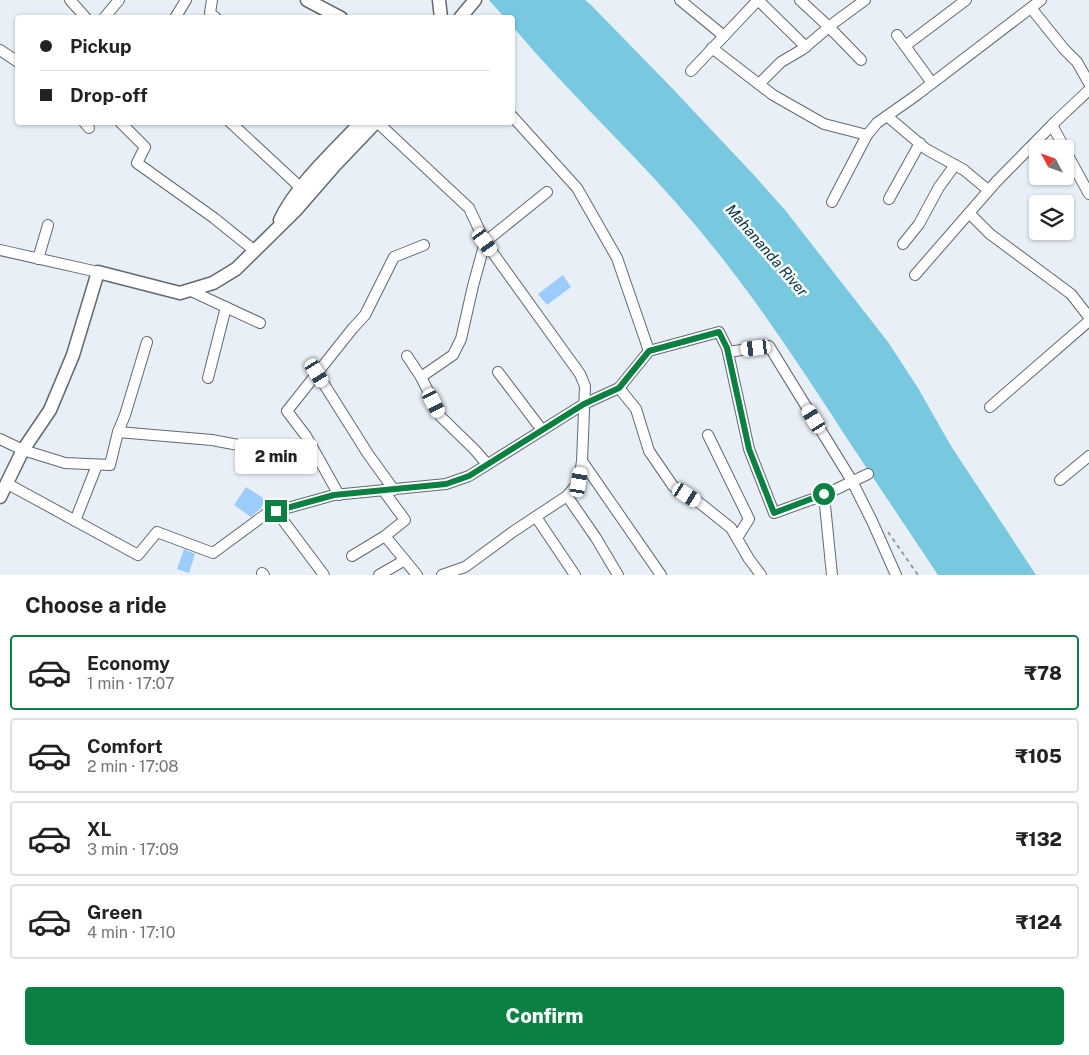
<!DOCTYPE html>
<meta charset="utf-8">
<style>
:root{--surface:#fff;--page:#f6f6f6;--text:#222;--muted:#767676;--line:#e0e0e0;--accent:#0b8043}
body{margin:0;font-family:"Public Sans",sans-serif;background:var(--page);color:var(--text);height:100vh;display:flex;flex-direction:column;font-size:19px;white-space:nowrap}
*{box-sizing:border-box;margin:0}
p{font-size:16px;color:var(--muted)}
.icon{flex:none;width:28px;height:28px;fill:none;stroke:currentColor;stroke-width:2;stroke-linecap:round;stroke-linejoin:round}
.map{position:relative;height:575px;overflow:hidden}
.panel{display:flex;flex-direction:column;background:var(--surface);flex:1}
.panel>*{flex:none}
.hud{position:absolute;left:15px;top:15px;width:500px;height:110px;border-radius:5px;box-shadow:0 1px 4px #0004;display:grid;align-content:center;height:110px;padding:0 25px;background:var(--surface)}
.needle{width:32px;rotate:311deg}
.tools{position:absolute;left:1029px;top:140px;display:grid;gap:10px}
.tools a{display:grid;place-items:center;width:45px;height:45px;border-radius:5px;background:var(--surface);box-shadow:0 1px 4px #0004;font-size:25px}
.end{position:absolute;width:22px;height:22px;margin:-11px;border:6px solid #0b8043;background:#fff;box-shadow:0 0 0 2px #fff}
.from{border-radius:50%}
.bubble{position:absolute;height:35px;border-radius:5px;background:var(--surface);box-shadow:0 1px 4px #0004;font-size:16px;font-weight:800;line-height:35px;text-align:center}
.car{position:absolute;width:15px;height:30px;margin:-15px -8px;border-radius:6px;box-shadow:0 0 4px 1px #0007;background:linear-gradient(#fff 24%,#345 0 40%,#fff 0 76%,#345 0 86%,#fff 0)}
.hud b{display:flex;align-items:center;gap:18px;height:48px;font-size:19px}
.hud b+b{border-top:1px solid var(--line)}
.hud i{width:12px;height:12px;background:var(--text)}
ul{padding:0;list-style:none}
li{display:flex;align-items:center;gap:15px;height:75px;margin:0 10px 8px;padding:0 15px;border:2px solid var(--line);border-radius:5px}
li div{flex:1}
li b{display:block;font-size:19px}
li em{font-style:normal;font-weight:800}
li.on{border-color:var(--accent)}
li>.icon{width:45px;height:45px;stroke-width:1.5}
h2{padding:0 25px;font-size:22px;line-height:60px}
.cta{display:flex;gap:10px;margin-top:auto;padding:10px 25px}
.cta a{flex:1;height:58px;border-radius:5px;background:var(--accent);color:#fff;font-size:20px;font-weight:800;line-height:58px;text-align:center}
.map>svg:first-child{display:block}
.water{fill:#78c9df}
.building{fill:#9bccfc}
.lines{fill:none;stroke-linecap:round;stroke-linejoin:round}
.minor-casing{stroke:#63696f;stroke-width:12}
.tertiary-casing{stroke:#63696f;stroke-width:15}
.path{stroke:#959ba0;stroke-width:2;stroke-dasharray:4 4;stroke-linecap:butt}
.minor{stroke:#fff;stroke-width:10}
.tertiary{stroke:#fff;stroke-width:12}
.route{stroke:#0b8043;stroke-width:6}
.labels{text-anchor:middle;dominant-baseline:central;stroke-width:5;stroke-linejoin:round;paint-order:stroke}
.water-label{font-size:15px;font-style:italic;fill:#09313b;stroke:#f9fcff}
</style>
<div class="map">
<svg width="1089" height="575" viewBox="0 0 1089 575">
<rect width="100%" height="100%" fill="#e8eff6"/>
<path class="water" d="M489 0H585L591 5 671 87 752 173 785 210 888 342 918 388 951 446 1036 575H938C909 531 879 487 850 443 802 369 754 295 697 227 639 157 571 96 513 27L512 18 504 17Z"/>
<g class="building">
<path d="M563 275 571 287 547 305 538 294Z"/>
<path d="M246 487 266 500 260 509 251 517 234 505Z"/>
<path d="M184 549 195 554 189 573 177 569Z"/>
</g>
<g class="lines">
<defs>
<g id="minor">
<path d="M70 0 86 18"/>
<path d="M212 0 210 13 216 18"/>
<path d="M680 0 724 36"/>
<path d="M758 0 806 47"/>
<path d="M800 0 829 27 861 60"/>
<path d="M1031 8 1064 49 1077 62 1089 83"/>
<path d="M104 18 119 0"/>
<path d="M175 18 186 0"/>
<path d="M897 35 932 83"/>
<path d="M905 46 966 0"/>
<path d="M712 48 773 95 824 124 867 135"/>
<path d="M0 50 18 62"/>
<path d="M691 71 758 0"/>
<path d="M759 84 781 62 803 49 835 22 865 0"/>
<path d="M512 116 577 188 617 258 649 351"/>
<path d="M887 116 926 149 964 170 988 190"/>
<path d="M84 122 89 128"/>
<path d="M120 122 145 147 137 163 214 218 255 251"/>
<path d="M230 122 300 187"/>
<path d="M377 122 469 208 485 242 580 374 585 386 582 461 579 482 567 496 514 531 465 567 442 575"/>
<path d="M1052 125 1065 149"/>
<path d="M1065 150 1089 194"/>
<path d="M889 199 920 143"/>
<path d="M832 202 867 135 877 123 918 94 1041 0"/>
<path d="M969 213 990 234 1071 294 1089 317"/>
<path d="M903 244 919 224 939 187 955 165"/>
<path d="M0 250 98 272"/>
<path d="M38 259 48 225"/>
<path d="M915 275 996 182 1056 121 1089 90"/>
<path d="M189 290 260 323"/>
<path d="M728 352 769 346 852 481 872 521 896 575"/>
<path d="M407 356 421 377 441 417 474 449 487 464"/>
<path d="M498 372 542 430"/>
<path d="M317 373 368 454 394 490"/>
<path d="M421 377 453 355 461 339 473 286 485 242 547 192"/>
<path d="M208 378 226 307"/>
<path d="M619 388 636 409 649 451 673 486 701 504 731 528 749 559 761 575"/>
<path d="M990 407 1089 321"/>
<path d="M118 432 212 440 275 452"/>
<path d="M708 435 749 519 737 538"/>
<path d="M0 439 23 450 65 463 110 465 118 432 125 415 147 342"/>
<path d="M582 461 661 575"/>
<path d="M1060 480 1089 456"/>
<path d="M6 483 138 555 157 532 213 553 266 514 334 495 446 484 469 476 584 404 619 388 649 351 719 332 727 348 749 449 774 513 824 495 868 474"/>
<path d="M339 495 306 436 287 411 353 328 365 315 394 257 424 245"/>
<path d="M824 495 832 575"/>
<path d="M567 496 596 538 618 575"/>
<path d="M276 511 324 575"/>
<path d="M536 517 575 575"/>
<path d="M75 521 97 465"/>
<path d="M385 536 417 575"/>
<path d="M352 556 385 536 405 520 383 490"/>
<path d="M262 573 264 575"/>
<path d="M379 575 405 560"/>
</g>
<g id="tertiary">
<path d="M307 0 341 18"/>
<path d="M439 0 441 18"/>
<path d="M460 18 475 0"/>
<path d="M280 220C298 183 333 153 361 122"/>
<path d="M0 497 23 450 50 410 73 355 98 272 180 293 213 283 236 269 295 211 335 165 376 122"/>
</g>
</defs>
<use href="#minor" class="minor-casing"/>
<use href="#tertiary" class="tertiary-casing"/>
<path class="path" d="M888 532 918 575"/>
<use href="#minor" class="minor"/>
<use href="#tertiary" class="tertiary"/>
</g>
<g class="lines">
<path class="route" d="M276 511 334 495 446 484 469 476 584 404 619 388 649 351 719 332 727 348 749 449 774 513 824 494"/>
</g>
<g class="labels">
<g class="water-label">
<text transform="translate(767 250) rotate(49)">Mahananda River</text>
</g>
</g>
</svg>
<div class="tools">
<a><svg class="needle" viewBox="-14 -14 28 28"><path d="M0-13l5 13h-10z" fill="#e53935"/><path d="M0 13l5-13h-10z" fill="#767676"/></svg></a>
<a><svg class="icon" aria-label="layers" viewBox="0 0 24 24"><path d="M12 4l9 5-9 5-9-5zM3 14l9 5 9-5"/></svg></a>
</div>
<i class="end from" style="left:824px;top:494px"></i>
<i class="end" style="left:276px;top:511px"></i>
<div class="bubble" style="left:235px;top:439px;width:82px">2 min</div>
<i class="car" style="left:485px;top:242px;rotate:144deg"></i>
<i class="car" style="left:756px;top:348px;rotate:263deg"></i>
<i class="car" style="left:317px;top:373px;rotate:148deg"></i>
<i class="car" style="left:434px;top:403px;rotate:153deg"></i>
<i class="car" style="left:814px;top:419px;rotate:328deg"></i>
<i class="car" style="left:579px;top:482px;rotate:9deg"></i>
<i class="car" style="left:687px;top:495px;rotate:123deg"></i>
<div class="hud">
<b><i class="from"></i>Pickup</b>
<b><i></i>Drop-off</b>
</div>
</div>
<section class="panel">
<h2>Choose a ride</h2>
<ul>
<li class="on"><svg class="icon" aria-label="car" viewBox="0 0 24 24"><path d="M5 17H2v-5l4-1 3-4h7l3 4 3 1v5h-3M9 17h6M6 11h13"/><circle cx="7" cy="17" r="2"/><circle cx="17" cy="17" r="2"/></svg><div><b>Economy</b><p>1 min · 17:07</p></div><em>₹78</em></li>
<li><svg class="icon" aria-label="car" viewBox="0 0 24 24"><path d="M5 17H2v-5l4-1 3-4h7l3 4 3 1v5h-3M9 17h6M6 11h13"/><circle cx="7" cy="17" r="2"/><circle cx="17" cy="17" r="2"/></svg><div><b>Comfort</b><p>2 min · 17:08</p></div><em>₹105</em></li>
<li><svg class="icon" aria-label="car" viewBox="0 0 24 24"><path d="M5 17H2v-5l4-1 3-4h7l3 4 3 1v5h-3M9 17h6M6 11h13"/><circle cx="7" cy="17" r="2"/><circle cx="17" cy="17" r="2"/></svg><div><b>XL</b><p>3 min · 17:09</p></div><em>₹132</em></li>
<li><svg class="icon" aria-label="car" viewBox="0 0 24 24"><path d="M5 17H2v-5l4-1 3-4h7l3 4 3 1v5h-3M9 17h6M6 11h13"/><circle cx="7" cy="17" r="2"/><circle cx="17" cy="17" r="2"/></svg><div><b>Green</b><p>4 min · 17:10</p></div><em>₹124</em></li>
</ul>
<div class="cta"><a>Confirm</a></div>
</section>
